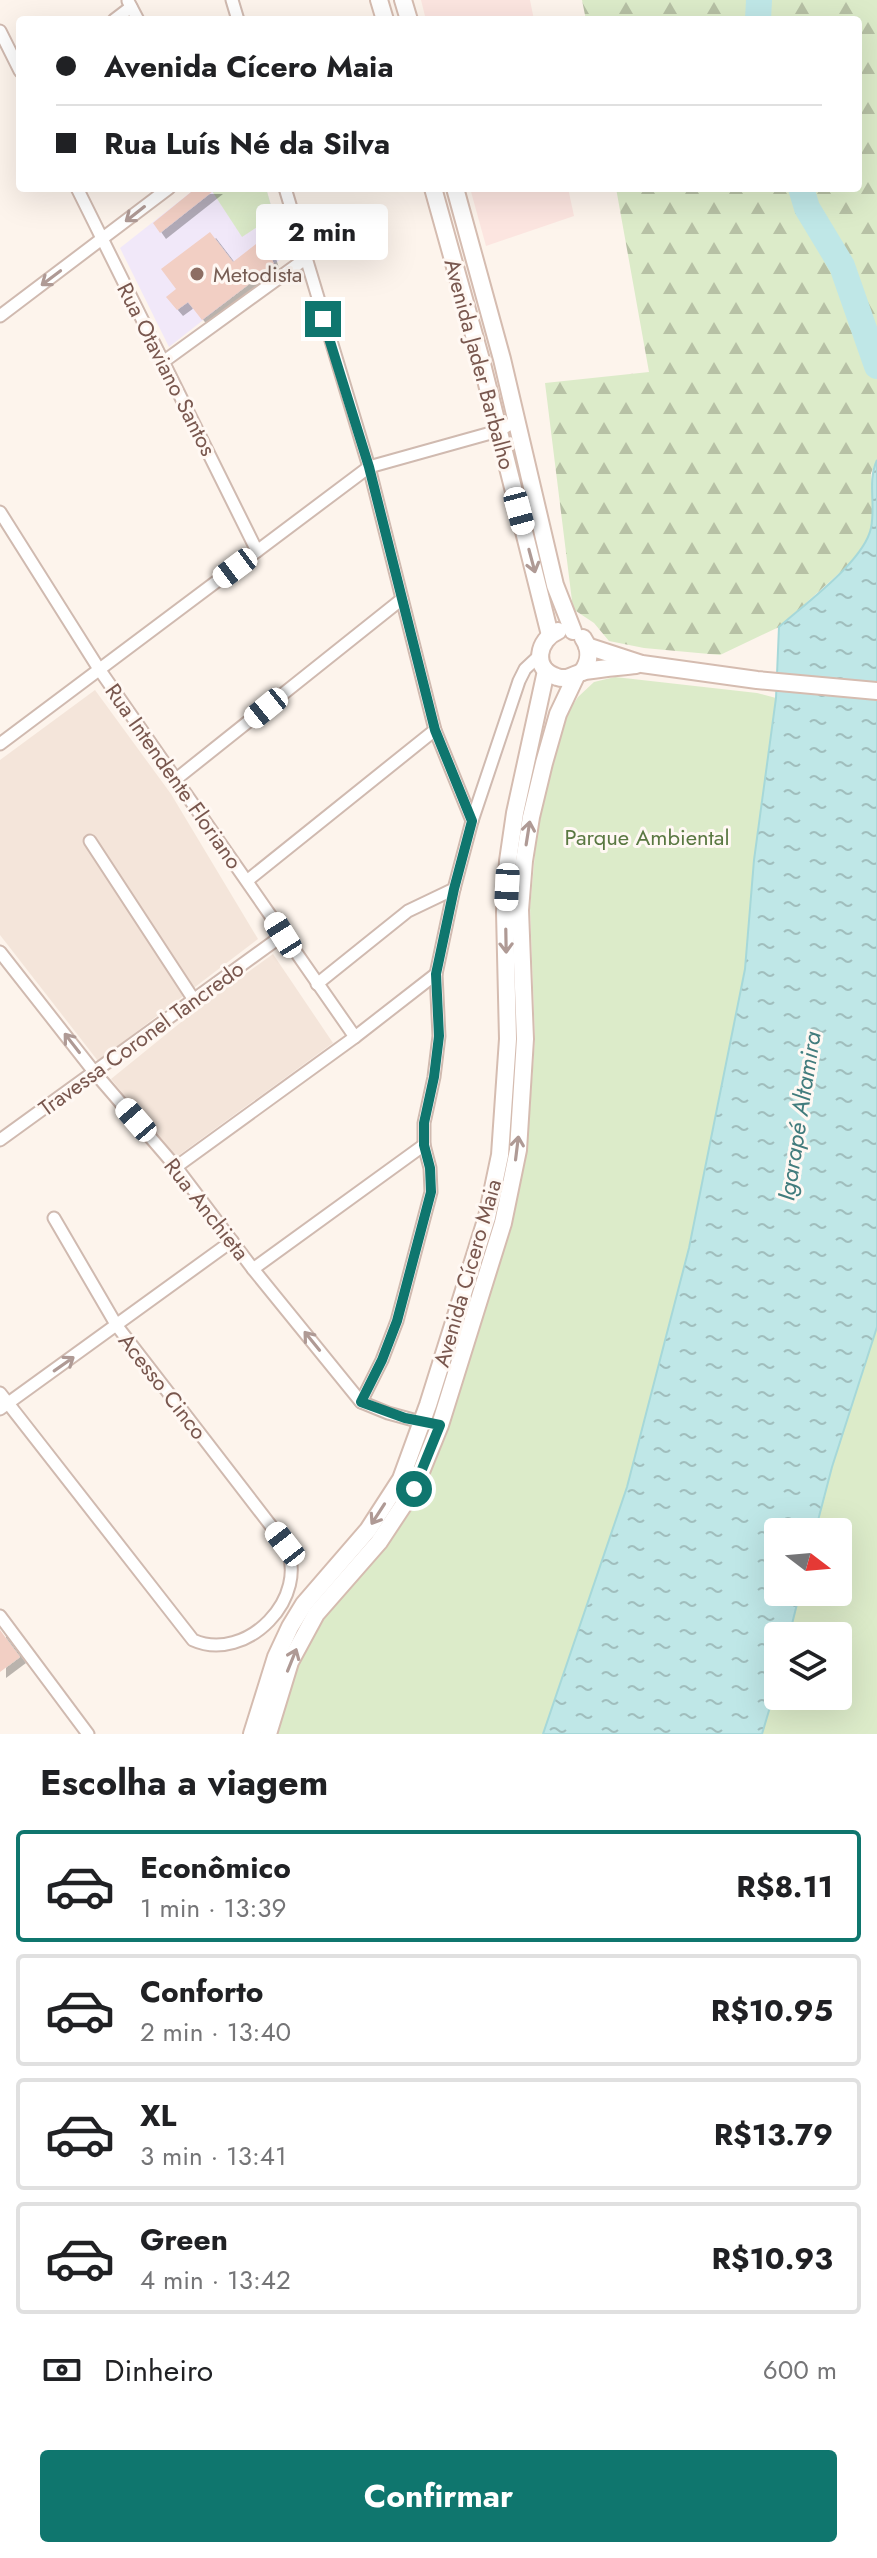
<!DOCTYPE html>
<html lang="pt">
<meta charset="utf-8">
<style>
:root{--surface:#fff;--page:#f2f2f2;--text:#202124;--muted:#757577;--line:#e0e0e0;--accent:#0f766e}
body{margin:0;font-family:Jost,sans-serif;background:var(--page);color:var(--text);height:100vh;display:flex;flex-direction:column;font-size:30px;white-space:nowrap}
*{box-sizing:border-box;margin:0}
p{font-size:26px;color:var(--muted)}
.icon{flex:none;width:44px;height:44px;fill:none;stroke:currentColor;stroke-width:2;stroke-linecap:round;stroke-linejoin:round}
.map{position:relative;height:1734px;overflow:hidden}
.sheet{display:flex;flex-direction:column;background:var(--surface);flex:1}
.sheet>*{flex:none}
.banner{position:absolute;left:16px;top:16px;width:846px;height:176px;border-radius:8px;box-shadow:0 8px 32px #0002;display:grid;align-content:center;height:176px;padding:0 40px;background:var(--surface)}
.needle{width:52px;rotate:106deg}
.fabs{position:absolute;left:764px;top:1518px;display:grid;gap:16px}
.fabs a{display:grid;place-items:center;width:88px;height:88px;border-radius:8px;background:var(--surface);box-shadow:0 8px 32px #0002;font-size:40px}
.end{position:absolute;width:36px;height:36px;margin:-18px;border:10px solid #0f766e;background:#fff;box-shadow:0 0 0 4px #fff}
.from{border-radius:50%}
.bubble{position:absolute;height:56px;border-radius:8px;background:var(--surface);box-shadow:0 8px 32px #0002;font-size:26px;font-weight:700;line-height:56px;text-align:center}
.car{position:absolute;width:24px;height:48px;margin:-24px -12px;border-radius:10px;box-shadow:0 0 6px 2px #0007;background:linear-gradient(#fff 24%,#345 0 40%,#fff 0 76%,#345 0 86%,#fff 0)}
.banner b{display:flex;align-items:center;gap:28px;height:76px;font-size:30px}
.banner b+b{border-top:2px solid var(--line)}
.banner i{width:20px;height:20px;background:var(--text)}
ul{padding:0;list-style:none}
li{display:flex;align-items:center;gap:24px;height:112px;margin:0 16px 12px;padding:0 24px;border:4px solid var(--line);border-radius:8px}
li div{flex:1}
li b{display:block;font-size:30px}
li em{font-style:normal;font-weight:700}
li.active{border-color:var(--accent)}
li>.icon{width:72px;height:72px;stroke-width:1.5}
h2{padding:0 40px;font-size:36px;line-height:96px}
.pay{display:flex;align-items:center;gap:20px;height:88px;padding:0 40px;font-size:30px}
.pay p{margin-inline-start:auto}
.button{display:flex;gap:16px;margin-top:auto;padding:16px 40px}
.button a{flex:1;height:92px;border-radius:8px;background:var(--accent);color:#fff;font-size:32px;font-weight:700;line-height:92px;text-align:center}
.map>svg:first-child{display:block}
.residential{fill:#f4e5da}
.commercial{fill:#fce5e0}
.education{fill:#f1e8f9}
.green{fill:#dcebc9}
.forest{fill:url(#forest-firs)}
.water{fill:url(#water-ripples);stroke:#a6d8d9;stroke-width:2}
.lines{fill:none;stroke-linecap:round;stroke-linejoin:round}
.river{stroke:#bfe7e7;stroke-width:26}
.building{fill:#f2cfc4;filter:url(#shadow)}
.street-casing{stroke:#d0bab0;stroke-width:15}
.secondary-casing{stroke:#d5bcb0;stroke-width:20}
.street{stroke:#fff;stroke-width:11}
.secondary{stroke:#fff;stroke-width:16}
.oneway{stroke:#af9a95}
.route{stroke:#0f766e;stroke-width:10}
.education-dot{fill:#8d6e63;stroke:#fff8f3;stroke-width:3}
.labels{text-anchor:middle;dominant-baseline:central;stroke-width:6;stroke-linejoin:round;paint-order:stroke}
.education-label{font-size:22px;fill:#785e54;stroke:#fff8f3;text-anchor:start}
.street-label{font-size:22px;fill:#79574e;stroke:#fff8f3}
.park-label{font-size:22px;fill:#5a7842;stroke:#fff8f3}
.water-label{font-size:24px;font-style:italic;fill:#417c7d;stroke:#fff8f3}
</style>
<div class="map">
<svg width="877" height="1734" viewBox="0 0 877 1734">
<defs>
<pattern id="forest-firs" width="22" height="20" patternUnits="userSpaceOnUse" patternTransform="scale(2)"><rect width="22" height="20" fill="#dcebc9"/><path d="M5 1l3.5 6h-7zM16 11l3.5 6h-7z" fill="#b7c1a5"/></pattern>
<pattern id="water-ripples" width="26" height="14" patternUnits="userSpaceOnUse" patternTransform="scale(2)"><rect width="26" height="14" fill="#bfe7e7"/><path d="M2 4q2-2 4 0t4 0M15 11q2-2 4 0t4 0" fill="none" stroke="#a0bebd"/></pattern>
<filter id="shadow"><feDropShadow dx="6" dy="6" stdDeviation="0" flood-color="#0004"/></filter>
</defs>
<rect width="100%" height="100%" fill="#fdf4ec"/>
<g class="residential">
<path d="M95 690 171 794 258 939 98 1061 0 935V760Z"/>
<path d="M273 954 333 1043 175 1158 111 1079 196 1010Z"/>
</g>
<g class="commercial">
<path d="M421 0H530L534 20H426Z"/>
<path d="M470 188H568L574 216 486 246Z"/>
</g>
<path class="education" d="M196 188H266L286 255 169 347 120 248Z"/>
<g class="green">
<path d="M210 188H266L274 216 242 237Z"/>
<path d="M615 677 757 693 776 698 754 860 745 969 689 1248 627 1487 543 1734H276L297 1665 322 1619 387 1546 419 1499 446 1436 454 1403 512 1226 527 1151 535 1039 530 908 538 820 564 718 578 697 594 682Z"/>
<path d="M877 1327V1734H762L778 1680V1696H838V1636H789L800 1592H838V1532H815L832 1467Z"/>
</g>
<path class="forest" d="M582 0H877V460L871 473 873 518 866 545 855 559 779 627 720 655 644 648 609 641 594 623 573 609 545 383 649 372 616 188H858V20H586Z"/>
<path class="water" d="M877 460V1327L832 1467 815 1532H778V1592H800L789 1636H778V1680L762 1734H543L627 1487 689 1248 745 969 754 860 776 698 779 627C806 603 864 561 871 528 876 504 867 482 877 460Z"/>
<g class="lines">
<g class="river">
<path d="M758 20 759 0"/>
<path d="M801 188 807 208 842 266 877 366"/>
</g>
</g>
<g class="building">
<path d="M196 188H217L160 233 153 223Z"/>
<path d="M210 232 233 262 265 237 274 265 202 320 188 302 177 310 166 297 176 289 161 269Z"/>
<path d="M0 1630 20 1657 0 1672Z"/>
</g>
<g class="lines">
<defs>
<g id="street">
<path d="M232 0 238 20"/>
<path d="M128 1 138 20"/>
<path d="M114 20 131 7"/>
<path d="M0 31 20 71"/>
<path d="M77 188 257 551"/>
<path d="M285 188 369 467 435 730 472 821"/>
<path d="M0 316 169 188"/>
<path d="M163 362 305 259"/>
<path d="M0 512 99 669 355 1037"/>
<path d="M0 744 369 467 498 431 516 421"/>
<path d="M175 780 402 599"/>
<path d="M90 841 194 1000"/>
<path d="M248 880 435 730"/>
<path d="M0 952 95 1073 176 1167 253 1269 361 1402 388 1413 428 1424"/>
<path d="M317 984 408 911 454 889"/>
<path d="M0 1140 283 935"/>
<path d="M176 1167 355 1037 436 974"/>
<path d="M253 1269 424 1145"/>
<path d="M0 1393 193 1640C246 1664 312 1597 285 1544L117 1326 54 1218"/>
<path d="M361 1402 382 1360 397 1321 431 1192 430 1168 424 1145V1123L434 1077 439 1036 436 974 454 889 472 821 519 681 525 669 540 655"/>
<path d="M0 1409 232 1241"/>
<path d="M0 1616 88 1734"/>
</g>
<g id="secondary">
<path d="M379 0 385 20"/>
<path d="M403 0 409 20"/>
<path d="M433 188 481 360 550 635"/>
<path d="M455 188 502 359 555 585 573 631"/>
<path d="M558 631C538 639 531 669 557 677 569 681 575 673 586 671 602 668 619 667 636 665"/>
<path d="M587 646 642 664 757 680 877 691"/>
<path d="M582 672C590 661 591 650 583 638"/>
<path d="M252 1734 276 1657 290 1627 304 1604 368 1530 401 1479 428 1405 487 1217 500 1155 508 1039 505 912 508 861 515 813 546 671"/>
<path d="M268 1734 290 1662 316 1614 379 1542 414 1489 440 1425 503 1223 518 1150 525 1039 520 910 524 861 531 817 544 763 558 714 576 676"/>
</g>
</defs>
<use href="#street" class="street-casing"/>
<use href="#secondary" class="secondary-casing"/>
<use href="#street" class="street"/>
<use href="#secondary" class="secondary"/>
</g>
<defs><path id="oneway-shaft" d="M-6 0H5M1.5-3L5.5 0L1.5 3" fill="none" stroke-width="1.6" stroke-linecap="round" stroke-linejoin="round" transform="scale(2)"/></defs>
<g class="oneway">
<use href="#oneway-shaft" transform="translate(135 214) rotate(142)"/>
<use href="#oneway-shaft" transform="translate(51 278) rotate(143)"/>
<use href="#oneway-shaft" transform="translate(532 561) rotate(75)"/>
<use href="#oneway-shaft" transform="translate(528 833) rotate(-81)"/>
<use href="#oneway-shaft" transform="translate(506 941) rotate(89)"/>
<use href="#oneway-shaft" transform="translate(72 1043) rotate(-128)"/>
<use href="#oneway-shaft" transform="translate(517 1148) rotate(-83)"/>
<use href="#oneway-shaft" transform="translate(312 1341) rotate(-129)"/>
<use href="#oneway-shaft" transform="translate(64 1364) rotate(-35)"/>
<use href="#oneway-shaft" transform="translate(378 1514) rotate(123)"/>
<use href="#oneway-shaft" transform="translate(292 1660) rotate(-68)"/>
</g>
<g class="lines">
<path class="route" d="M323 319 369 467 435 730 472 821 454 889 436 974 439 1036 434 1077 424 1123V1145L430 1168 431 1192 397 1321 382 1360 361 1402 405 1418 440 1425 414 1489"/>
</g>
<circle class="education-dot" cx="197" cy="274" r="8"/>
<g class="labels">
<g class="education-label">
<text x="213" y="274">Metodista</text>
</g>
<g class="street-label">
<text transform="translate(480 364) rotate(75)">Avenida Jader Barbalho</text>
<text transform="translate(167 369) rotate(63)">Rua Otaviano Santos</text>
<text transform="translate(174 776) rotate(55)">Rua Intendente Floriano</text>
<text transform="translate(141 1038) rotate(-36)">Travessa Coronel Tancredo</text>
<text transform="translate(207 1209) rotate(52)">Rua Anchieta</text>
<text transform="translate(467 1273) rotate(-74)">Avenida Cícero Maia</text>
<text transform="translate(163 1386) rotate(52)">Acesso Cinco</text>
</g>
<g class="park-label">
<text x="647" y="837">Parque Ambiental</text>
</g>
<g class="water-label">
<text transform="translate(799 1116) rotate(-81)">Igarapé Altamira</text>
</g>
</g>
</svg>
<div class="fabs">
<a><svg class="needle" viewBox="-14 -14 28 28"><path d="M0-13l5 13h-10z" fill="#e53935"/><path d="M0 13l5-13h-10z" fill="#757577"/></svg></a>
<a><svg class="icon" aria-label="layers" viewBox="0 0 24 24"><path d="M12 4l9 5-9 5-9-5zM3 14l9 5 9-5"/></svg></a>
</div>
<i class="end from" style="left:414px;top:1489px"></i>
<i class="end" style="left:323px;top:319px"></i>
<div class="bubble" style="left:256px;top:204px;width:132px">2 min</div>
<i class="car" style="left:519px;top:511px;rotate:165deg"></i>
<i class="car" style="left:235px;top:568px;rotate:233deg"></i>
<i class="car" style="left:266px;top:708px;rotate:231deg"></i>
<i class="car" style="left:507px;top:887px;rotate:183deg"></i>
<i class="car" style="left:283px;top:935px;rotate:328deg"></i>
<i class="car" style="left:136px;top:1120px;rotate:319deg"></i>
<i class="car" style="left:285px;top:1544px;rotate:322deg"></i>
<div class="banner">
<b><i class="from"></i>Avenida Cícero Maia</b>
<b><i></i>Rua Luís Né da Silva</b>
</div>
</div>
<section class="sheet">
<h2>Escolha a viagem</h2>
<ul>
<li class="active"><svg class="icon" aria-label="car" viewBox="0 0 24 24"><path d="M5 17H2v-5l4-1 3-4h7l3 4 3 1v5h-3M9 17h6M6 11h13"/><circle cx="7" cy="17" r="2"/><circle cx="17" cy="17" r="2"/></svg><div><b>Econômico</b><p>1 min · 13:39</p></div><em>R$8.11</em></li>
<li><svg class="icon" aria-label="car" viewBox="0 0 24 24"><path d="M5 17H2v-5l4-1 3-4h7l3 4 3 1v5h-3M9 17h6M6 11h13"/><circle cx="7" cy="17" r="2"/><circle cx="17" cy="17" r="2"/></svg><div><b>Conforto</b><p>2 min · 13:40</p></div><em>R$10.95</em></li>
<li><svg class="icon" aria-label="car" viewBox="0 0 24 24"><path d="M5 17H2v-5l4-1 3-4h7l3 4 3 1v5h-3M9 17h6M6 11h13"/><circle cx="7" cy="17" r="2"/><circle cx="17" cy="17" r="2"/></svg><div><b>XL</b><p>3 min · 13:41</p></div><em>R$13.79</em></li>
<li><svg class="icon" aria-label="car" viewBox="0 0 24 24"><path d="M5 17H2v-5l4-1 3-4h7l3 4 3 1v5h-3M9 17h6M6 11h13"/><circle cx="7" cy="17" r="2"/><circle cx="17" cy="17" r="2"/></svg><div><b>Green</b><p>4 min · 13:42</p></div><em>R$10.93</em></li>
</ul>
<div class="pay"><svg class="icon" aria-label="cash" viewBox="0 0 24 24"><path d="M3 7h18v10H3z"/><circle cx="12" cy="12" r="2"/></svg>Dinheiro<p>600 m</p></div>
<div class="button"><a>Confirmar</a></div>
</section>
